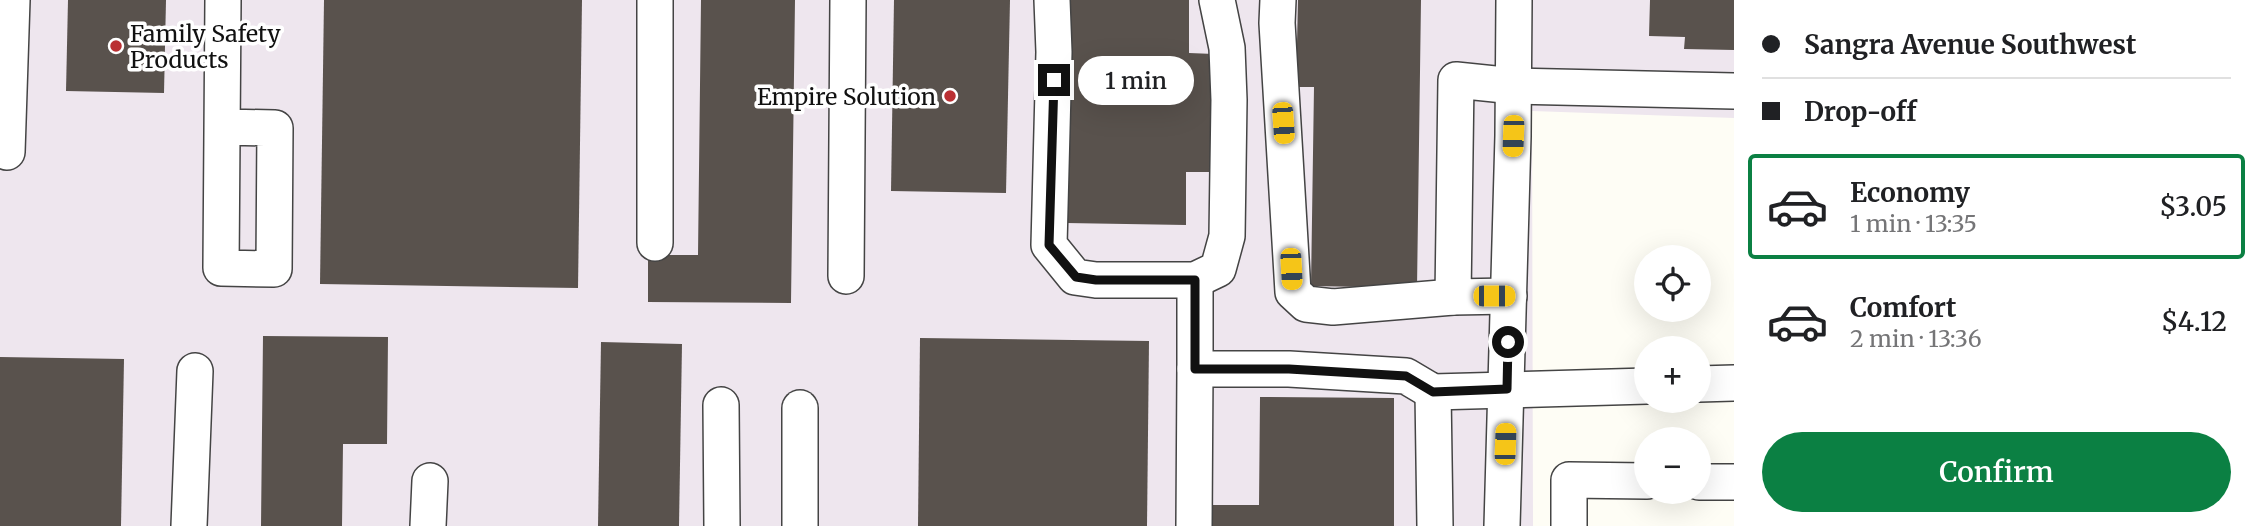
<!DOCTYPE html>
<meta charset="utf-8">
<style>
:root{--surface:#fff;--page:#f2f2f2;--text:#202124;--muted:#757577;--line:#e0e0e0;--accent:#0b8043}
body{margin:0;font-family:Merriweather,serif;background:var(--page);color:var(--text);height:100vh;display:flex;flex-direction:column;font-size:26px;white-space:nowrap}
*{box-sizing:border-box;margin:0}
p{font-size:23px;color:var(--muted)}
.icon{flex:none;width:38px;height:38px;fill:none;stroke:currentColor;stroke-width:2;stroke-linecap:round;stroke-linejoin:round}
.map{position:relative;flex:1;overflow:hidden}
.panel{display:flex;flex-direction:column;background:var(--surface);width:525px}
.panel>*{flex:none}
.banner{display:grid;align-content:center;height:154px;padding:0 28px;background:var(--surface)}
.fabs{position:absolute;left:1634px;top:245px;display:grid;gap:14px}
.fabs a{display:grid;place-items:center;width:77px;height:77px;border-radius:50%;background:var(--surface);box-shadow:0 7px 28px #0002;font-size:35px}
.end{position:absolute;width:32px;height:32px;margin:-16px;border:9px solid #111;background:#fff;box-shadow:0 0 0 4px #fff}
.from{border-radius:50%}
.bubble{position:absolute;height:49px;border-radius:24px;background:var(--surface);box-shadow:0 7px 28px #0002;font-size:23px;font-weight:600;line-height:49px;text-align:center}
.car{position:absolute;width:21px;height:42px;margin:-21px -10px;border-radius:9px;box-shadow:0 0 5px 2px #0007;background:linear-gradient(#f5c518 24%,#345 0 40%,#f5c518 0 76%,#345 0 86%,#f5c518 0)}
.banner b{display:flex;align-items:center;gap:24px;height:66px;font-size:26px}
.banner b+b{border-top:2px solid var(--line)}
.banner i{width:18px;height:18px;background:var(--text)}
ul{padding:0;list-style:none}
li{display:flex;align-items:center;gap:21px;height:105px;margin:0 14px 10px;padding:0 14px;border:4px solid transparent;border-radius:7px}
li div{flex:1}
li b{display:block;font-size:26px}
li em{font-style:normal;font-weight:600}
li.selected{border-color:var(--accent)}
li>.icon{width:63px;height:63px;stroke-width:1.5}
.primary-button{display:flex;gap:14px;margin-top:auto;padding:14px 28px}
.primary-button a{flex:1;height:80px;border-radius:42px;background:var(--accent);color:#fff;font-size:28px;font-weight:600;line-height:80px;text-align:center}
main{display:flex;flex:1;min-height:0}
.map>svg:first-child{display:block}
.industrial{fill:#eee6ee}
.building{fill:#59524d}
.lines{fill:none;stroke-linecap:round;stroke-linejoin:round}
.minor-casing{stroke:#444;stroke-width:38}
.minor{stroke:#fff;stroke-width:35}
.route{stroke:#111;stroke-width:9}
.poi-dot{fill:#ba2f32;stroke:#fff;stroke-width:2.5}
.labels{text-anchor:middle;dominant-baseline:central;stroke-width:7;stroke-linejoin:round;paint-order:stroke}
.poi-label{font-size:23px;fill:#111;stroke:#fff;text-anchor:start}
</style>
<main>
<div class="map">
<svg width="1734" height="526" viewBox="0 0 1734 526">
<rect width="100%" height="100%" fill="#fefdf5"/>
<path class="industrial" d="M0 0H1734V118L1532 111 1533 526H0Z"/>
<g class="building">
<path d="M68 0H166L164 93 66 91Z"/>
<path d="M324 0H582L578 288 320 284Z"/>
<path d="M701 0H795L791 303 648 302V255H698Z"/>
<path d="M894 0H1010L1006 193 891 191Z"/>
<path d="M1069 0H1189V53L1214 54V172H1186V225L1066 223Z"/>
<path d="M1298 0H1421L1417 288 1311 286 1314 87H1296Z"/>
<path d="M1650 0H1734V50L1684 49 1685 37 1649 36Z"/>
<path d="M263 336 388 337 387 444H343L342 526H261Z"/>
<path d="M920 338 1149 341 1147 526H918Z"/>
<path d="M601 342 682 344 679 526H598Z"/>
<path d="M0 357 124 359 121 526H0Z"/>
<path d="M1260 397 1394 398V526H1202V505H1259Z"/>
</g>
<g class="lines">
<defs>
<g id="minor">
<path d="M655 0V243"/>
<path d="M1052 0 1054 52 1049 245 1075 277 1096 280H1195L1218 269 1227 236 1229 100 1227 48 1217 0"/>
<path d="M1278 0 1277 23 1293 292 1306 304 1333 307 1453 297"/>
<path d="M223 127 275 128 274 269 221 268 223 0"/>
<path d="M7 152 12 0"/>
<path d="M846 276 848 0"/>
<path d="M1195 280V369"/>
<path d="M1509 296 1453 297 1456 80 1514 86 1734 91"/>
<path d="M1699 384 1734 383"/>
<path d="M1433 392 1435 526"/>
<path d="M721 405 722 526"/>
<path d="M1699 482H1734"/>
<path d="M189 526 195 371"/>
<path d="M428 526 430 481"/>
<path d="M800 526V408"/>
<path d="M1194 526 1195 369H1289L1406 376 1433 392 1647 386"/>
<path d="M1502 526 1513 136 1514 0"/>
<path d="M1569 526V480L1647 481"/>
</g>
</defs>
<use href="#minor" class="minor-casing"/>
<use href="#minor" class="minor"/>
</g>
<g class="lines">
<path class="route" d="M1054 80 1049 245 1076 277 1096 280H1195V369H1289L1406 376 1433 392 1507 389 1508 342"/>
</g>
<g class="poi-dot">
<circle cx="116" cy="46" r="7"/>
<circle cx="950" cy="96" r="7"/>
</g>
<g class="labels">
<g class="poi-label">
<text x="130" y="33">Family Safety<tspan x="130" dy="26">Products</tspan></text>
<text x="936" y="96" text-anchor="end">Empire Solution</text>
</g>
</g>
</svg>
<div class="fabs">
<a><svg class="icon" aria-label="locate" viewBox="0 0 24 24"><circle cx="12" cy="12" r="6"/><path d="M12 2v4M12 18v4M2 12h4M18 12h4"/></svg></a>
<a>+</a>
<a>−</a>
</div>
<i class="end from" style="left:1508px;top:342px"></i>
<i class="end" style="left:1054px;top:80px"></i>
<div class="bubble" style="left:1078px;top:56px;width:116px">1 min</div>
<i class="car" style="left:1283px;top:123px;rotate:176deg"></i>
<i class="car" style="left:1513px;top:136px;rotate:182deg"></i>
<i class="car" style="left:1291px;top:269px;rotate:177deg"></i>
<i class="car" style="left:1494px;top:296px;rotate:90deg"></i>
<i class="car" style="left:1505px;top:444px;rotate:2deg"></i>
</div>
<section class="panel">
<div class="banner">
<b><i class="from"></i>Sangra Avenue Southwest</b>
<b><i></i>Drop-off</b>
</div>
<ul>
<li class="selected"><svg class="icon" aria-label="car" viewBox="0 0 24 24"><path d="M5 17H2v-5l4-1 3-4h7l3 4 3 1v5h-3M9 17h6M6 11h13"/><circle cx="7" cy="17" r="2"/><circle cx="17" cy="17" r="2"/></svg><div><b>Economy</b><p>1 min · 13:35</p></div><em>$3.05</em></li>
<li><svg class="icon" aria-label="car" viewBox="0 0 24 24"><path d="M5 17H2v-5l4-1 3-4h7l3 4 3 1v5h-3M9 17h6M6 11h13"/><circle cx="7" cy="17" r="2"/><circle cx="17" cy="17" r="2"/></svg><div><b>Comfort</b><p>2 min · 13:36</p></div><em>$4.12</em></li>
</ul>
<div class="primary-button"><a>Confirm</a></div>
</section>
</main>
